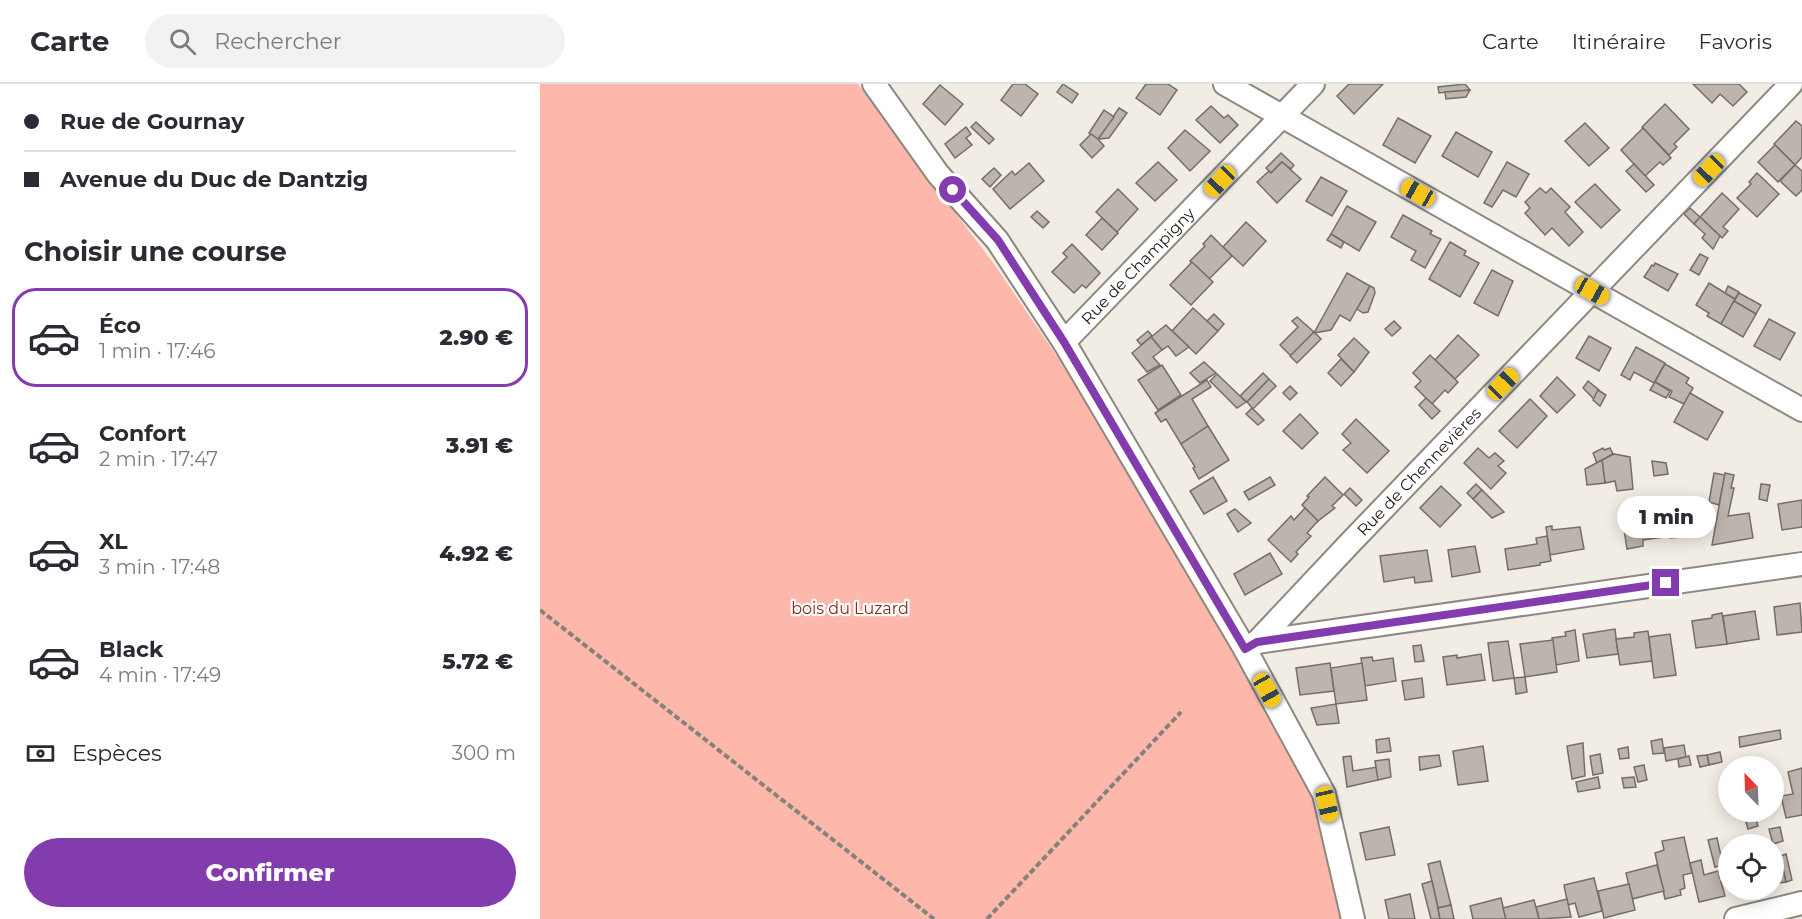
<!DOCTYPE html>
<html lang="fr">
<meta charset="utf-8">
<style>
:root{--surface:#fff;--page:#f2f2f3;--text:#2b2b33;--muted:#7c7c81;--line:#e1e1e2;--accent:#833cae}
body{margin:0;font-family:Montserrat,sans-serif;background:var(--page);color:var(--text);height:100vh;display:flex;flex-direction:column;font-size:22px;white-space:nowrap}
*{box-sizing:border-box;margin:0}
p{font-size:20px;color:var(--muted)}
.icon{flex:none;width:33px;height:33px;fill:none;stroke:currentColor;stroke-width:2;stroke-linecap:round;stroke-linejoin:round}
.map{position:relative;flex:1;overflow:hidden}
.sheet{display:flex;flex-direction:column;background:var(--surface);width:540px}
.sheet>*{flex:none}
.banner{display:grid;align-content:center;height:132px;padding:0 24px;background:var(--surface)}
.needle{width:39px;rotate:337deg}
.fabs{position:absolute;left:1178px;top:672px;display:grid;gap:12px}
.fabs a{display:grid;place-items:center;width:66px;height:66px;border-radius:50%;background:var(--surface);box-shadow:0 3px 15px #0003;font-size:30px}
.end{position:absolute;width:27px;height:27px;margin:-14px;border:8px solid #833cae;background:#fff;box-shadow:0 0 0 3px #fff}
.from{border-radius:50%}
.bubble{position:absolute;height:42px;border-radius:21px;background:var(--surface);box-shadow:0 3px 15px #0003;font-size:20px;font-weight:800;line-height:42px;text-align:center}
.car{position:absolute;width:18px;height:36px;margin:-18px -9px;border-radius:8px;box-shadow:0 0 4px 2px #0007;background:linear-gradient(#f5c518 24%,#345 0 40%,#f5c518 0 76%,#345 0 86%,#f5c518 0)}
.banner b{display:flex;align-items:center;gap:21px;height:57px;font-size:22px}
.banner b+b{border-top:2px solid var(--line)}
.banner i{width:15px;height:15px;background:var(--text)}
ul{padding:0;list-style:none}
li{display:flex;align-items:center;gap:18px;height:99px;margin:0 12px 9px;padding:0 12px;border:3px solid transparent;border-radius:24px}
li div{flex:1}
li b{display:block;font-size:22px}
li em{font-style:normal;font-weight:800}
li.on{border-color:var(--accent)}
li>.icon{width:54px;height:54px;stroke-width:1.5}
h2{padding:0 24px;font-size:27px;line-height:72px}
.pay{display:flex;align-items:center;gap:15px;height:66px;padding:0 24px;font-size:22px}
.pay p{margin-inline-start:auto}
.cta{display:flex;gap:12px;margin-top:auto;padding:12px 24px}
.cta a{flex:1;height:69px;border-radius:36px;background:var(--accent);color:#fff;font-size:24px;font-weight:800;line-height:69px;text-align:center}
header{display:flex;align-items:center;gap:36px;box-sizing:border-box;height:84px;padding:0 30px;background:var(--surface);border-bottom:2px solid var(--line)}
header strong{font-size:28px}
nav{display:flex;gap:33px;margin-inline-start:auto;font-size:21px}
.search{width:420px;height:54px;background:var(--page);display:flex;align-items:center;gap:15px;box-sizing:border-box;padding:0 21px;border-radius:33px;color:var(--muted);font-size:22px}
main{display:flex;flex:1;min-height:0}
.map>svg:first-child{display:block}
.green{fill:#fdb8ab}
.building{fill:#bdb4ae;stroke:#756d68;stroke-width:1.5}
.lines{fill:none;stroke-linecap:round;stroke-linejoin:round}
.minor-casing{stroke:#8d8981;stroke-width:26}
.path{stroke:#85827c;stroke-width:4;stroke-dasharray:6 3;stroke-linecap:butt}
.minor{stroke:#fff;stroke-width:22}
.route{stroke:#833cae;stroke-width:8}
.labels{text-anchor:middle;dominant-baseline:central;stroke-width:4.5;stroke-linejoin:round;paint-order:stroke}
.street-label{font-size:16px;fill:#1f1d1a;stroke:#fff}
.park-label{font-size:16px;fill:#802e21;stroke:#fff}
</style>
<header>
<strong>Carte</strong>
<div class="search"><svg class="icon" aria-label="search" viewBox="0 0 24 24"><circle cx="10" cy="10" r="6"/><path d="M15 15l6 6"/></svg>Rechercher</div>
<nav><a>Carte</a><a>Itinéraire</a><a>Favoris</a></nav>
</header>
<main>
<section class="sheet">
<div class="banner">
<b><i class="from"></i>Rue de Gournay</b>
<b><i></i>Avenue du Duc de Dantzig</b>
</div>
<h2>Choisir une course</h2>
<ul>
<li class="on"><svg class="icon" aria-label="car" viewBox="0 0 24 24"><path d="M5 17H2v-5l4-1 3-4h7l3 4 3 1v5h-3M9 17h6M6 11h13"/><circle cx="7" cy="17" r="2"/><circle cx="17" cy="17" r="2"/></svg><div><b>Éco</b><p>1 min · 17:46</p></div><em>2.90 €</em></li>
<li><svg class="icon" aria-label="car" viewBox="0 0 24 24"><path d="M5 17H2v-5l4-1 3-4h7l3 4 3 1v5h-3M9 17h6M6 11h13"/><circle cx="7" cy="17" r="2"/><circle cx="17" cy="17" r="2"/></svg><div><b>Confort</b><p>2 min · 17:47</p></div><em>3.91 €</em></li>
<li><svg class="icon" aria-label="car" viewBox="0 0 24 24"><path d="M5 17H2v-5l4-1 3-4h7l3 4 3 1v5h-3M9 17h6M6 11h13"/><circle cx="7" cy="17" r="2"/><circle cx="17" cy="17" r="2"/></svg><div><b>XL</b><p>3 min · 17:48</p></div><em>4.92 €</em></li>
<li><svg class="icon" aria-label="car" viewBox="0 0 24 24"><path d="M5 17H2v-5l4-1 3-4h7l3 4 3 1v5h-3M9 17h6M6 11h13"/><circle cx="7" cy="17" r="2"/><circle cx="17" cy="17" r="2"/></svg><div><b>Black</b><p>4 min · 17:49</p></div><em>5.72 €</em></li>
</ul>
<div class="pay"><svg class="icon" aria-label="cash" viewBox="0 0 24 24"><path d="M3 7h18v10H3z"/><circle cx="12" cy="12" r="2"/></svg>Espèces<p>300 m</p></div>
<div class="cta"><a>Confirmer</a></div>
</section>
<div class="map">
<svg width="1262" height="835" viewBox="0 0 1262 835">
<rect width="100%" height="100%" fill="#f2ede4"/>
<path class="green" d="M0 0H318L454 180 553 325 705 586 779 718 806 835H0Z"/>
<g class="building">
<path d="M473 0H485L498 10 481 32 461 16Z"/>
<path d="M523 0 538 10 532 19 517 8Z"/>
<path d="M606 0H628L637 6 620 31 596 14Z"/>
<path d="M809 0H843L814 30 797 12Z"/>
<path d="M925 0 930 6 899 9 898 3Z"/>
<path d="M1153 0H1199L1207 8 1193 22 1180 10 1172 19Z"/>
<path d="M400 1 423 20 405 41 383 20Z"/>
<path d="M930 6 926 13 906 15 905 8Z"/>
<path d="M1125 20 1149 45 1134 60 1137 63 1129 71 1102 43Z"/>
<path d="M671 22 684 34 688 31 698 41 680 59 656 36Z"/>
<path d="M579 24 587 29 569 54 558 55Z"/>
<path d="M564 26 574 33 558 55 549 49Z"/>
<path d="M858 34 891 52 875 79 843 61Z"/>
<path d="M1256 37 1262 42V73L1255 81 1234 60Z"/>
<path d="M436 38 454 55 449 60 431 43Z"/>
<path d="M1045 39 1069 64 1049 82 1025 57Z"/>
<path d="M426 43 431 50 426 54 432 61 415 74 405 60Z"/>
<path d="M1103 44 1131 74 1123 81 1120 78 1105 92 1081 66Z"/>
<path d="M645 46 670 67 650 87 628 64Z"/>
<path d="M916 48 952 68 938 93 902 72Z"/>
<path d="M551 50 558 55 564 62 552 74 540 61Z"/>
<path d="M1235 61 1255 81 1238 98 1218 78Z"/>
<path d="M741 69 754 81 751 85 742 78 731 89 726 84Z"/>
<path d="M618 78 637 96 615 117 596 99Z"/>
<path d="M742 78 761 95 737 119 717 98 729 87 731 89Z"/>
<path d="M967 78 989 90 976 113 963 106 952 123 944 119Z"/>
<path d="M489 79 504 97 470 125 453 105 472 87 475 91Z"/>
<path d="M1094 80 1114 101 1106 108 1086 87Z"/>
<path d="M1255 81 1262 87V106L1256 112 1240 97Z"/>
<path d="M454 84 461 91 450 103 442 95Z"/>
<path d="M1217 89 1239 110 1217 133 1197 114 1211 100 1209 98Z"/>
<path d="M781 93 807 107 792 132 766 117Z"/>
<path d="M1055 100 1080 126 1061 144 1035 118Z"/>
<path d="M1000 104 1006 109 1011 104 1030 123 1025 128 1043 148 1029 162 1012 144 1005 151 985 129 990 124 985 118Z"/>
<path d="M578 105 598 125 577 148 556 128Z"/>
<path d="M1182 109 1199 125 1183 143 1188 147 1182 154 1160 133Z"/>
<path d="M807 122 836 138 819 167 791 150Z"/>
<path d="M1150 124 1160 133 1154 140 1144 130Z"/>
<path d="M497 127 509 138 503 144 491 133Z"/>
<path d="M863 131 892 147 890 150 901 155 885 184 871 176 876 167 851 153Z"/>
<path d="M1160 133 1180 152 1173 165 1162 154 1165 150 1154 140Z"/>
<path d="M562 134 578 149 562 166 546 151Z"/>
<path d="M706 138 726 157 703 182 683 163Z"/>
<path d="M791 150 804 158 801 164 787 156Z"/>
<path d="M671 151 692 172 669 195 650 177 665 162 663 160Z"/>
<path d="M910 158 926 167 924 171 939 179 920 213 889 195Z"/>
<path d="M532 160 560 189 546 204 542 201 534 209 512 188 527 173 523 169Z"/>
<path d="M1160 170 1168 174 1159 191 1150 186Z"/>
<path d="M652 178 673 198 651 221 630 201Z"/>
<path d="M1115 179 1138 190 1128 207 1104 193 1112 181 1114 182Z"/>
<path d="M952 186 973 197 958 232 934 219Z"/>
<path d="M807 189 830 202 810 237 800 231 791 246 774 249Z"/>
<path d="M1169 199 1195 215 1181 240 1167 232 1169 229 1156 221Z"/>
<path d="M830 202 834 204 835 209 828 228 823 229 817 225Z"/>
<path d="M1188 202 1199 208 1195 215 1185 209Z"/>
<path d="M1199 209 1221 221 1216 230 1194 217Z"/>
<path d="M1194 217 1216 230 1203 253 1181 240Z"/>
<path d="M653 224 678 247 656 270 632 247Z"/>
<path d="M674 230 684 240 678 247 667 237Z"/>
<path d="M757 233 774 248 751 272 740 261 758 243 752 237Z"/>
<path d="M1229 235 1255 249 1240 276 1214 262Z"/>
<path d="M854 237 861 244 852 252 845 245Z"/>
<path d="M626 241 632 247 649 263 636 272 628 262 622 266 611 253Z"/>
<path d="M608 247 612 252 601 261 597 256Z"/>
<path d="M774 248 781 255 757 279 750 272Z"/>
<path d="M918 251 939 271 915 295 895 276Z"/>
<path d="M1049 252 1071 264 1059 287 1036 274Z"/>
<path d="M611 253 622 266 613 273 620 281 607 288 592 269Z"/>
<path d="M814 254 829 268 814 288 798 271Z"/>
<path d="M1096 263 1125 279 1114 299 1094 288 1090 296 1081 291Z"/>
<path d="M890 271 918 298 908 309 905 306 892 320 875 303 881 297 873 289Z"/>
<path d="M801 275 814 288 801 302 788 289Z"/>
<path d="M664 278 676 289 660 299 650 289Z"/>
<path d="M1125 280 1149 294 1146 299 1153 304 1144 320 1129 313 1132 307 1115 298Z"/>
<path d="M622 281 641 311 618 326 598 296Z"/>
<path d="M723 289 729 295 707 318 700 312Z"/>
<path d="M677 290 700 312 706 318 697 324 670 297Z"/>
<path d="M1017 293 1035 311 1017 329 1000 312Z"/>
<path d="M729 295 736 302 713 325 707 318Z"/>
<path d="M667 296 671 303 652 315 668 342 641 360 626 335 621 338 615 329Z"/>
<path d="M1048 297 1059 306 1054 315 1043 304Z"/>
<path d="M1115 298 1130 307 1126 314 1110 306Z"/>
<path d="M750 302 757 309 750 316 743 309Z"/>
<path d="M1058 306 1066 311 1060 322 1053 316Z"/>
<path d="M1150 309 1183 328 1167 356 1134 338Z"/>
<path d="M886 314 900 327 892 335 879 321Z"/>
<path d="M990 315 1007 332 977 364 959 347Z"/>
<path d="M712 324 724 336 718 341 706 330Z"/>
<path d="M760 330 778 349 762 365 743 347Z"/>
<path d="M816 335 849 367 827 389 803 366 811 359 802 350Z"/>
<path d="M668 342 689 376 659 395 653 384 655 383 641 360Z"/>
<path d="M938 364 949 374 955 369 964 377 958 382 966 389 951 405 924 379Z"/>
<path d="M1063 364 1064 366 1070 364 1073 370 1057 379 1053 369Z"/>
<path d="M1074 370 1090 373 1093 405 1077 407 1075 397 1065 399 1062 376Z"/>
<path d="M1062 376 1065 399 1047 401 1045 385Z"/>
<path d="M1112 377 1126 379 1128 390 1114 392Z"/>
<path d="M1174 389 1185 391 1179 421 1169 418Z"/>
<path d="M1185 389 1194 391 1191 404H1194L1188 432 1209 429 1213 454 1172 461Z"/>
<path d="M673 393 687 417 664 430 650 407Z"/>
<path d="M730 393 735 401 709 416 704 408Z"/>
<path d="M785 393 803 411 792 422 795 424 778 437 762 421 769 413 767 412Z"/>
<path d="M936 400 942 406 933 415 927 409Z"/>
<path d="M1221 400 1230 401 1227 417 1219 415Z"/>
<path d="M901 402 921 421 900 443 880 424Z"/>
<path d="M810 404 822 416 816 422 804 410Z"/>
<path d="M942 406 964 428 952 434 933 415Z"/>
<path d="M1154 415 1157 452 1130 454 1129 431H1134L1133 417Z"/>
<path d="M1262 416V443L1242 446 1238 420Z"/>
<path d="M765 424 778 437 767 449 771 452 756 468 758 470 751 478 728 456 751 432 754 436Z"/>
<path d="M695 425 711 439 698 448 687 430Z"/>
<path d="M1119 428 1123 453 1103 456V462L1087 465 1082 433Z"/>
<path d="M1012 442V446L1040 443 1044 465 1010 471 1006 443Z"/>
<path d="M1007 452 1011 477 1000 479V481L968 486 965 465 997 460 996 454Z"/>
<path d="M935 462 940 488 912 493 908 466Z"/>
<path d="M887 466 892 497 875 499 874 493 844 498 840 472Z"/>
<path d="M730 469 742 490 705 511 694 490Z"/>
<path d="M1260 519 1262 548 1237 551 1234 523Z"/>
<path d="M1215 527 1219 555 1187 560 1183 532Z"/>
<path d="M1182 529 1187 560 1156 564 1152 537 1172 534V531Z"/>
<path d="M1075 545 1078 570 1047 574 1043 550Z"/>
<path d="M1035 546 1039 577 1016 581 1012 554 1026 552 1025 548Z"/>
<path d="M1108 547 1112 577 1080 581 1076 555 1094 553V549Z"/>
<path d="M1130 550 1136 591 1114 594 1109 553Z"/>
<path d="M1013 556 1017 588 985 593 980 560Z"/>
<path d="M968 557 974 594 953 597 948 559Z"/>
<path d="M881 561 884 577 875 578 873 562Z"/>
<path d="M941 570 945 596 907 601 903 573 917 571V574Z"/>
<path d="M832 573 833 577 853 574 856 597 825 602 821 574Z"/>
<path d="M790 579 794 607 760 611 756 584Z"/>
<path d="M822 579 827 616 796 620 791 584Z"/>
<path d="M985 593 987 608 976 610 974 594Z"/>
<path d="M882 594 884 613 865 616 862 597Z"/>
<path d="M796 620 799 639 777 641 771 624Z"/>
<path d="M1240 646 1241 655 1200 663 1199 653Z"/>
<path d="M849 654 851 667 837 669 836 656Z"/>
<path d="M1122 655 1124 669 1113 670 1111 657Z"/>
<path d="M1043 659 1045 692 1032 695 1027 662Z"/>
<path d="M1144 661 1146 673 1126 677 1124 664Z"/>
<path d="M943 662 948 697 918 701 913 667Z"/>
<path d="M1088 663 1089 674 1080 675 1078 665Z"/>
<path d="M1180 668 1182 678 1169 681 1167 671Z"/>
<path d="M1060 670 1063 689 1053 691 1050 672Z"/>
<path d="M899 671 901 682 880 686 879 673Z"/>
<path d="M1167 671 1169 681 1160 683 1157 672Z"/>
<path d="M811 672 813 687 837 683 838 696 807 703 803 673Z"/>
<path d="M1149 672 1151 681 1139 683 1138 675Z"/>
<path d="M849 675 851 693 838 696 835 677Z"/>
<path d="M1104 681 1107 696 1098 698 1094 683Z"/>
<path d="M1262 684V731L1246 734 1241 712 1253 710 1248 688Z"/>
<path d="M1058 693 1060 704 1038 708 1036 698Z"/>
<path d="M1094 693 1096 703 1084 704 1082 694Z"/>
<path d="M1203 728H1214L1218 742 1208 745Z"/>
<path d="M849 743 855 771 826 776 820 749Z"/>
<path d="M1240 743 1243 757 1233 760 1229 745Z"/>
<path d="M1144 753 1152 789 1143 791 1145 804 1140 806 1141 811 1125 815 1115 769 1124 766 1122 757Z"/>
<path d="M1177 754 1183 781 1175 783 1168 756Z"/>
<path d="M1246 770 1252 796 1246 798 1240 772Z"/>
<path d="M1240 772 1246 798 1239 799 1238 797 1233 798V773Z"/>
<path d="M1161 776 1164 791 1178 787 1185 812 1159 818 1150 779Z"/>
<path d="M900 777 911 821 898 824 888 780Z"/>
<path d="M1117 781 1124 807 1092 815 1086 789Z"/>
<path d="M1054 794 1062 827 1039 833 1035 819 1028 821 1024 801Z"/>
<path d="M892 797 898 824 900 835H891L882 800Z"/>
<path d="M1089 800 1095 826 1064 834 1058 807Z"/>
<path d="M870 810 875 835H849L845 816Z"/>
<path d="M961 814 966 835H933L930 822Z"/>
<path d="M1027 815 1031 833 999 835 996 823Z"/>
<path d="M994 816 999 835H966L963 824Z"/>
<path d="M911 821 914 835H900L898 824Z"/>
</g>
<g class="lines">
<defs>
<g id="minor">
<path d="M334 0 398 90 457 156 524 258 705 565 784 710 813 835"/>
<path d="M685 0 1262 326"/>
<path id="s1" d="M524 258 773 0"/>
<path d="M717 558 1262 480"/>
<path id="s2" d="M705 565 717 558 811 458 1251 0"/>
<path d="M1196 835 1262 819"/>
</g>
</defs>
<use href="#minor" class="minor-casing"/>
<g class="path">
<path d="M0 526 394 835"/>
<path d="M447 835 641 628"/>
</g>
<use href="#minor" class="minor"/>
</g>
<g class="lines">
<path class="route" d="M413 106 458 156 524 258 705 565 717 558 1126 499"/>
</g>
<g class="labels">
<g class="street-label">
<text stroke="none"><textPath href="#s1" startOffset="106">Rue de Champigny</textPath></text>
<text stroke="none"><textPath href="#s2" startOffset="249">Rue de Chennevières</textPath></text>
</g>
<g class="park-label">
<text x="310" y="524">bois du Luzard</text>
</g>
</g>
</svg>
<div class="fabs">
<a><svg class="needle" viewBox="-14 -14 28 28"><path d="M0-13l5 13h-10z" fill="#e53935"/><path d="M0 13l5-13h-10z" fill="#7c7c81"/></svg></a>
<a><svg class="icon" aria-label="locate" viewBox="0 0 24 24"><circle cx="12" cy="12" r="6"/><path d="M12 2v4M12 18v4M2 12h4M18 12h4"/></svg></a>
</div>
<i class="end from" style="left:413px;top:106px"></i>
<i class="end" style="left:1126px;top:499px"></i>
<div class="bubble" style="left:1077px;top:412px;width:99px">1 min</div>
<i class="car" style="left:1169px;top:86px;rotate:224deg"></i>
<i class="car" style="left:680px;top:97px;rotate:224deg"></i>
<i class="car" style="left:878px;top:109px;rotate:299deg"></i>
<i class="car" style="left:1052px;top:207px;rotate:119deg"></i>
<i class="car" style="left:963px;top:300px;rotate:44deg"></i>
<i class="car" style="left:727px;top:606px;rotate:151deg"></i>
<i class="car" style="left:787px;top:720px;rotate:167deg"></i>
</div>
</main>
